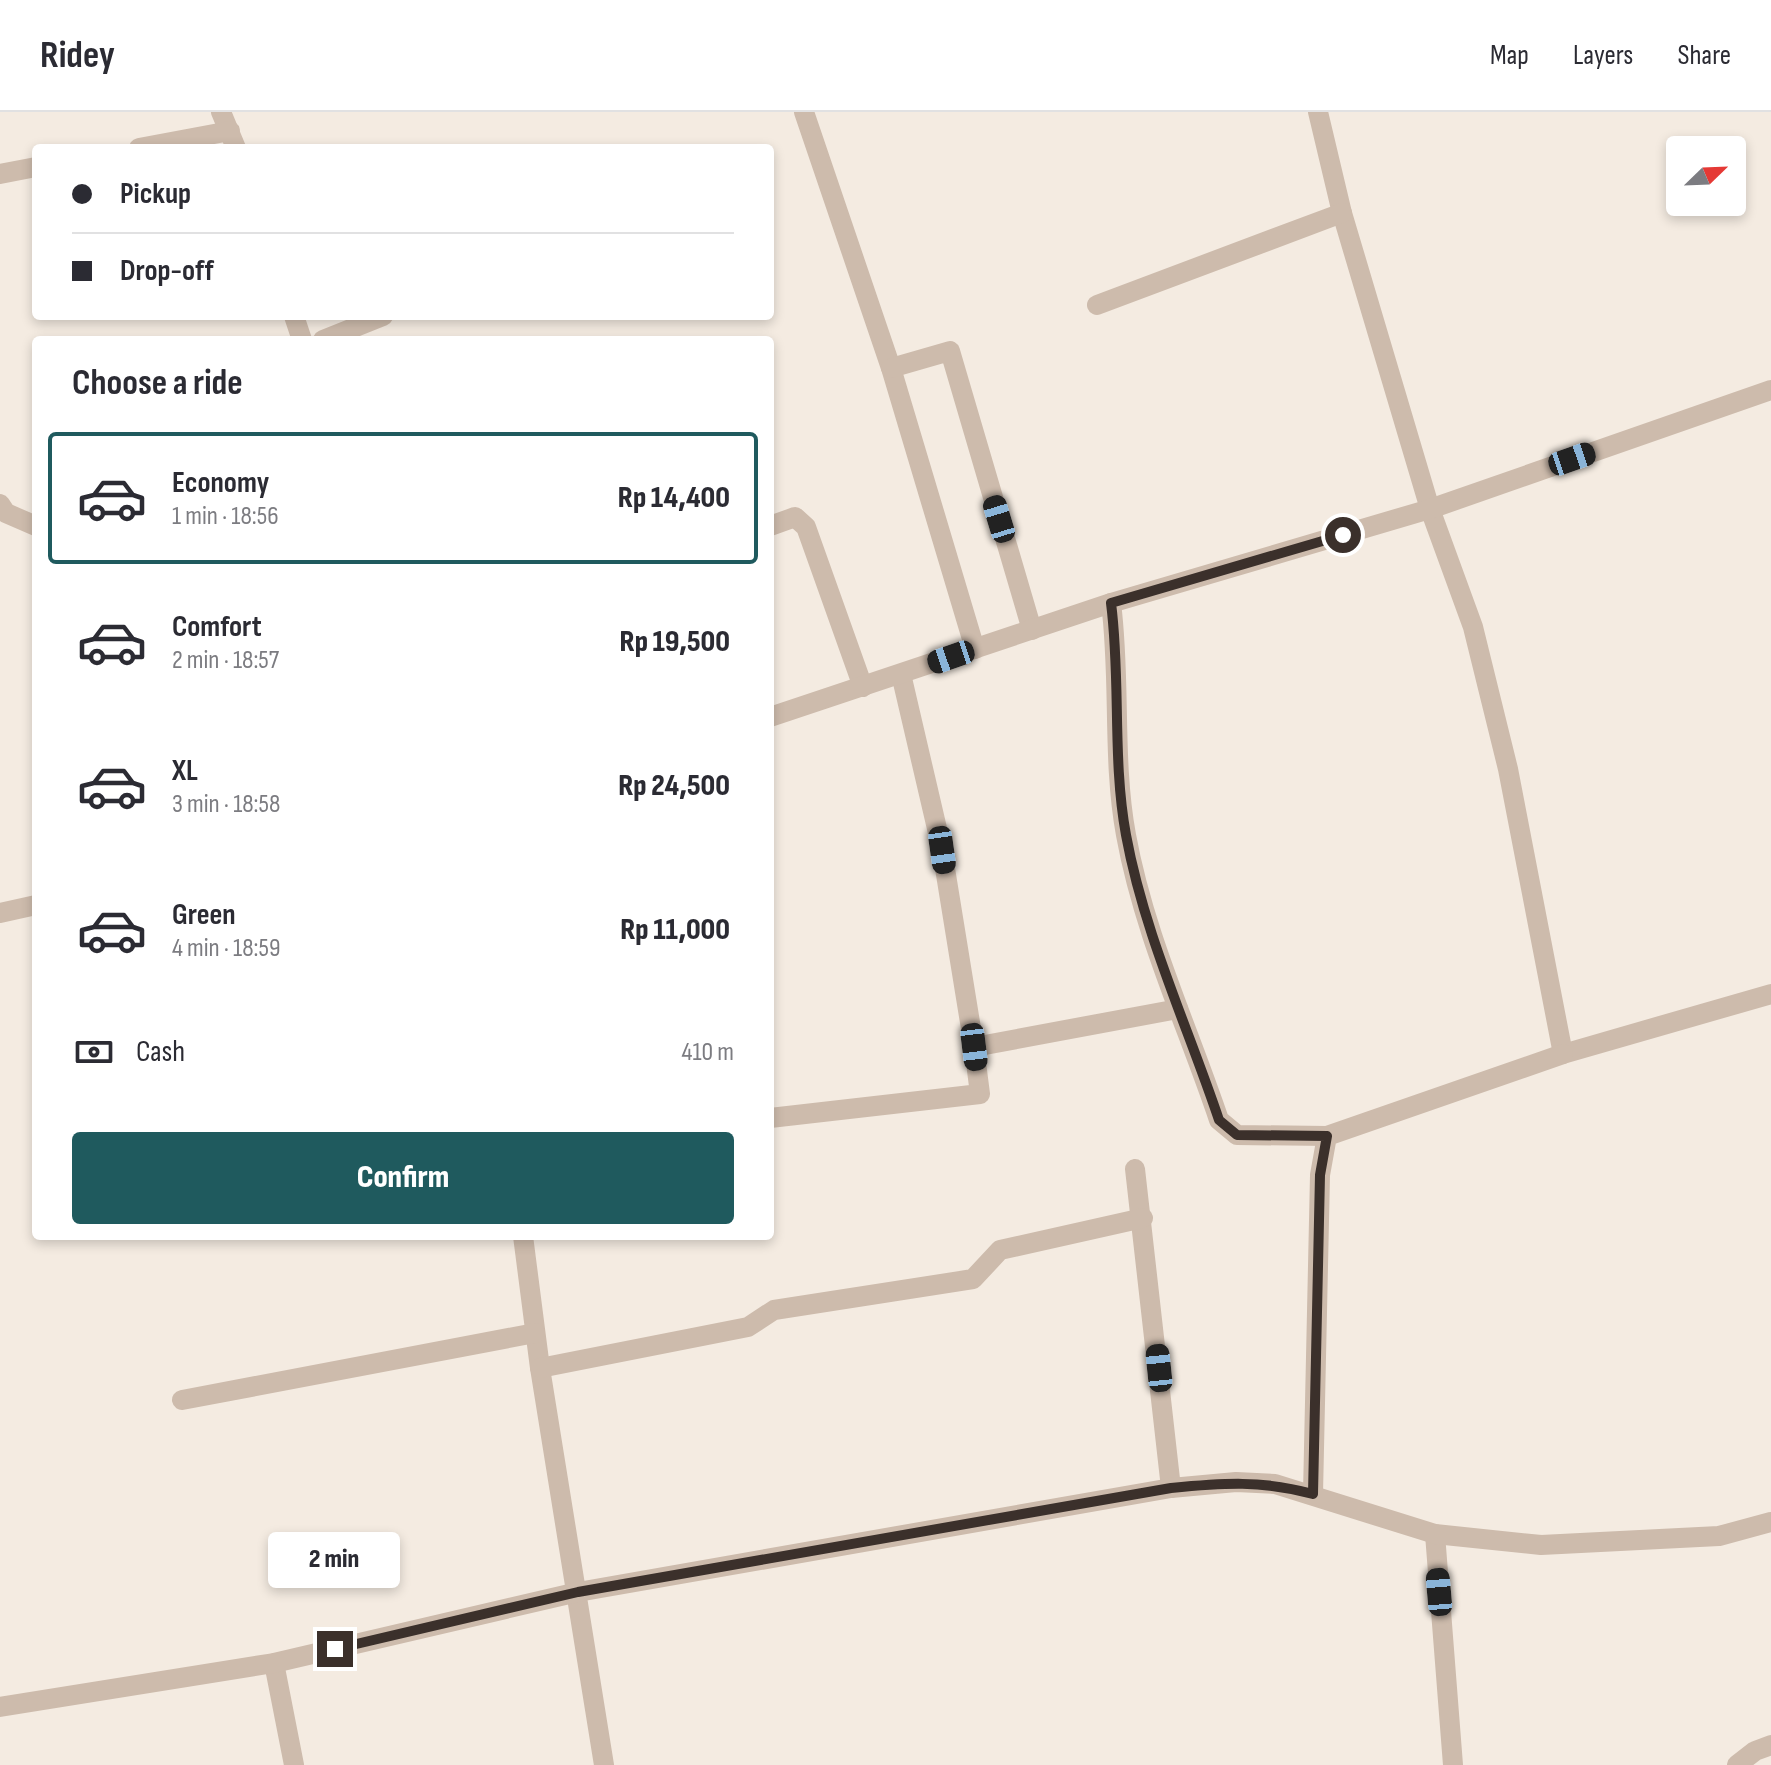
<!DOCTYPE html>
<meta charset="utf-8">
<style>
:root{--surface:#fff;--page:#f7f7f7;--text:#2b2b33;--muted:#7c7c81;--line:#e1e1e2;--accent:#1f5a5e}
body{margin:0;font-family:"Sofia Sans Condensed",sans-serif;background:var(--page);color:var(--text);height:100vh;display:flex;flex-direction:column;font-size:30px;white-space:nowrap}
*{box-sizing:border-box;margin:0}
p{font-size:26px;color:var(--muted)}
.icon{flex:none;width:44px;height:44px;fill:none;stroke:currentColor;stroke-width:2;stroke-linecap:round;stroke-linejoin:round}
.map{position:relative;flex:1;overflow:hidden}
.panel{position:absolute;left:32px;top:224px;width:742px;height:904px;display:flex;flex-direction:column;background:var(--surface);border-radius:8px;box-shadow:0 4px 12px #0003}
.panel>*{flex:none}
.hud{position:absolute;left:32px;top:32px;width:742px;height:176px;border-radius:8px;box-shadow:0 4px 12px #0003;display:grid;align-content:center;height:176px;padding:0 40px;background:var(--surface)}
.needle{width:52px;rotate:67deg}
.controls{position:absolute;left:1666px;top:24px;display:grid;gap:16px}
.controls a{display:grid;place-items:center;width:80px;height:80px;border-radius:8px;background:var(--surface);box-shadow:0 4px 12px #0003;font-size:40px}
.end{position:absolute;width:36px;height:36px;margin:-18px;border:10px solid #3b302b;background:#fff;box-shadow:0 0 0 4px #fff}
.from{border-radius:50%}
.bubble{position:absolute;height:56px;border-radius:8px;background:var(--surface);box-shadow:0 4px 12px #0003;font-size:26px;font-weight:800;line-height:56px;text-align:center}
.car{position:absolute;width:24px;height:48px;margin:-24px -12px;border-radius:10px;box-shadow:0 0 6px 2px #0007;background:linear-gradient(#222 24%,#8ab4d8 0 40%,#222 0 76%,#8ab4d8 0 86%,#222 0)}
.hud b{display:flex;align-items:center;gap:28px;height:76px;font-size:30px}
.hud b+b{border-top:2px solid var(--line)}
.hud i{width:20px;height:20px;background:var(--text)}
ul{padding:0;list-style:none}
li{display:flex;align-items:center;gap:24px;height:132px;margin:0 16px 12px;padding:0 24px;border:4px solid transparent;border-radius:8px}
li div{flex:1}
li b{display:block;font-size:30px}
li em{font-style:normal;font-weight:800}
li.on{border-color:var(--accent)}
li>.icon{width:72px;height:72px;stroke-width:1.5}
h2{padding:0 40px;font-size:36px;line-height:96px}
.pay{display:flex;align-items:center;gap:20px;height:88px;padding:0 40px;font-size:30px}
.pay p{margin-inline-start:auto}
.primary-button{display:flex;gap:16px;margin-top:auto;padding:16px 40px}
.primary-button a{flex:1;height:92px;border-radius:8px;background:var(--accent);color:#fff;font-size:32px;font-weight:800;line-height:92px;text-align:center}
header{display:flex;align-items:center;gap:48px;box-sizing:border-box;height:112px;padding:0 40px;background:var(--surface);border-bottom:2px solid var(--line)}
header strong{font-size:38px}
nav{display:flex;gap:44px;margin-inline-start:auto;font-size:28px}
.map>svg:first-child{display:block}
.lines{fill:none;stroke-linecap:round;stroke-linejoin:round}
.street{stroke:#cdbbac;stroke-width:20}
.route{stroke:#3b302b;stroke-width:10}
</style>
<header>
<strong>Ridey</strong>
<nav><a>Map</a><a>Layers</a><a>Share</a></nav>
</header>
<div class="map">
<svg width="1771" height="1653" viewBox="0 0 1771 1653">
<rect width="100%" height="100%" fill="#f4ebe1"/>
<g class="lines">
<g class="street">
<path d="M221 0 236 36"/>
<path d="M804 0 891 256 975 537"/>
<path d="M1318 0 1342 101 1430 397 1473 515 1508 657 1563 942 1771 882"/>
<path d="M139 36 230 19"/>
<path d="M0 62 36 55"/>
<path d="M1097 193 1342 101"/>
<path d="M294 204 302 228"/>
<path d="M323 228 383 204"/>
<path d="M891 256 950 239 1032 518"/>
<path d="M0 392 6 401 36 414"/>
<path d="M770 414 795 405 806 415 863 575"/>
<path d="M1111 491C1121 568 1112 647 1126 723 1144 822 1187 913 1219 1008L1237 1023 1327 1024"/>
<path d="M901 562 942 738 974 935"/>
<path d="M770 605 1111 491 1430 397 1771 278"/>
<path d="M0 801 36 793"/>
<path d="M770 1006 980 982 974 935 1178 897"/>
<path d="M1135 1057 1171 1376"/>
<path d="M523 1124 540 1256 604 1653"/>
<path d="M540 1256 748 1215 774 1198 973 1167 1000 1138 1143 1106"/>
<path d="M182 1288 535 1221"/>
<path d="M1313 1382 1320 1063 1327 1024 1563 942"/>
<path d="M1435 1422 1453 1653"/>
<path d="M274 1551 294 1653"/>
<path d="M0 1595 274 1551 578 1480 1171 1376 1236 1370 1275 1372 1435 1422 1541 1433 1719 1424 1771 1410"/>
<path d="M1737 1653 1755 1639 1771 1633"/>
</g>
</g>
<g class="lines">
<path class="route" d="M335 1537 578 1480 1171 1376C1223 1371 1262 1368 1313 1382L1320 1063 1327 1024 1237 1023 1219 1008C1187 913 1144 821 1126 723 1112 647 1121 568 1111 491L1343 423"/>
</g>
</svg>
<div class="controls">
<a><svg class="needle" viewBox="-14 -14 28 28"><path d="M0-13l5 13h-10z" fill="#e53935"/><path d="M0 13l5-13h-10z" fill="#7c7c81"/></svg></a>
</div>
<i class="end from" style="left:1343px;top:423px"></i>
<i class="end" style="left:335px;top:1537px"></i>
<div class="bubble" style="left:268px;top:1420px;width:132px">2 min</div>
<i class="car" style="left:1572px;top:347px;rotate:71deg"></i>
<i class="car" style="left:999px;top:407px;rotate:343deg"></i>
<i class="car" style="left:951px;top:545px;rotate:251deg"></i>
<i class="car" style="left:942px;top:738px;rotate:172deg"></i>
<i class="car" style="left:974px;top:935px;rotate:173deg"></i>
<i class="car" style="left:1159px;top:1256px;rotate:354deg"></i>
<i class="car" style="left:1439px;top:1480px;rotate:355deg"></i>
<div class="hud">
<b><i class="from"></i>Pickup</b>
<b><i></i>Drop-off</b>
</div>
<section class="panel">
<h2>Choose a ride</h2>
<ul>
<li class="on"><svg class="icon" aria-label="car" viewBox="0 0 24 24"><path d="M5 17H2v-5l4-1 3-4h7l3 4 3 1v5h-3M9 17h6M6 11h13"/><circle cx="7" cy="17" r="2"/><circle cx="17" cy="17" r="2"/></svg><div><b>Economy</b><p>1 min · 18:56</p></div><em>Rp 14,400</em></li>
<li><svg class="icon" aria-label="car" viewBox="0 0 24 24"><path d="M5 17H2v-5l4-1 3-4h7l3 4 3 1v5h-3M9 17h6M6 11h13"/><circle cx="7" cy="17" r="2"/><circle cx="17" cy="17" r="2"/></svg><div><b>Comfort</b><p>2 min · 18:57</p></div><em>Rp 19,500</em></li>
<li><svg class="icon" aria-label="car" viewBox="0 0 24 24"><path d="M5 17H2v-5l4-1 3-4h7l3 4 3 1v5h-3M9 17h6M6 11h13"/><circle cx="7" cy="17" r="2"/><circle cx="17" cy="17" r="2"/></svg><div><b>XL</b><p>3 min · 18:58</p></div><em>Rp 24,500</em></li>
<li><svg class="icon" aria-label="car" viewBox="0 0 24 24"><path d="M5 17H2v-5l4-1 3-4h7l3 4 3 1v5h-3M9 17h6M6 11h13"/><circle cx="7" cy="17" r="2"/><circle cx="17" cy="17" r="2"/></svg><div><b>Green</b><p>4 min · 18:59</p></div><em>Rp 11,000</em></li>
</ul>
<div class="pay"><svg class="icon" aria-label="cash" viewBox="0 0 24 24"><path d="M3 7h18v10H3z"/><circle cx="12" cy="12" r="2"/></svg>Cash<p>410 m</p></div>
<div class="primary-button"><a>Confirm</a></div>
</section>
</div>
